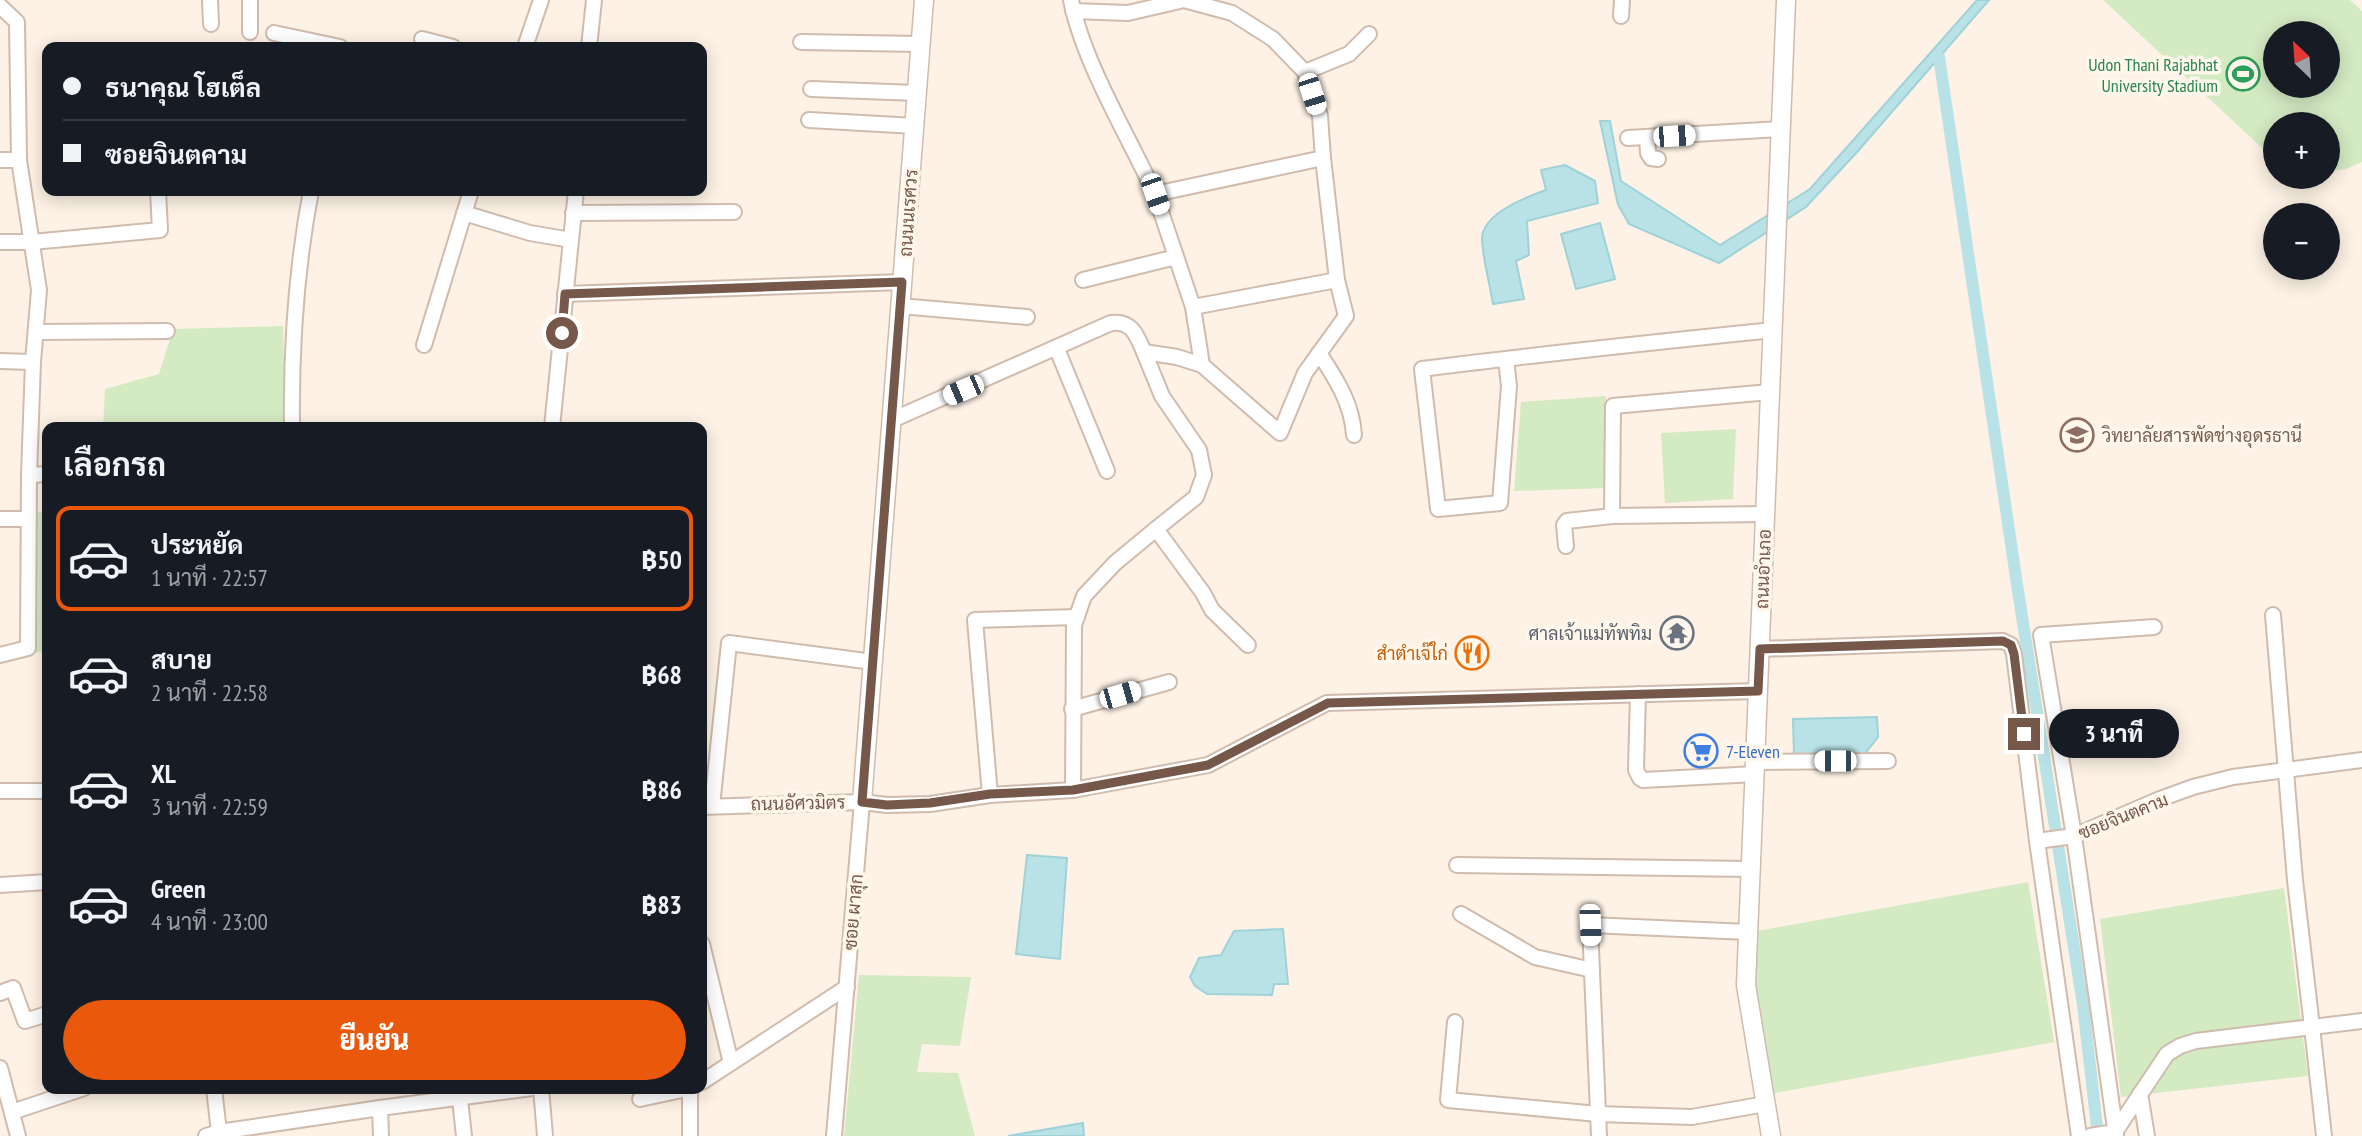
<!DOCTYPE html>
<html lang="th">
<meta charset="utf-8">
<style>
:root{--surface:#171b24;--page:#242831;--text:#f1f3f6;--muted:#9ea1a6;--line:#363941;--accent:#ea580c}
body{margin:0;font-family:"PT Sans Narrow",Sarabun,sans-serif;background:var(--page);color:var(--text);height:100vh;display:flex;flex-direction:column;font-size:26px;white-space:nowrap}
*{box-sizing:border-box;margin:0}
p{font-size:23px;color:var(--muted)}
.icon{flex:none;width:38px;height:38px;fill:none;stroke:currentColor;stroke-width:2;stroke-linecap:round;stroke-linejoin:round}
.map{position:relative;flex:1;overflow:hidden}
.sheet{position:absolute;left:42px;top:422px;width:665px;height:672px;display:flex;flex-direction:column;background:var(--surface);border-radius:14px;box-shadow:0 4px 18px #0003}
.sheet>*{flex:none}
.hud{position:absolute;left:42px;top:42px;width:665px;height:154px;border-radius:14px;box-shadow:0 4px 18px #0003;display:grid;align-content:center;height:154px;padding:0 21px;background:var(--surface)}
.needle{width:46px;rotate:335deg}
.controls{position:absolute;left:2263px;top:21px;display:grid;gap:14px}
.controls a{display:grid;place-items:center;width:77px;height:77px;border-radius:50%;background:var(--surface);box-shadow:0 4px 18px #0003;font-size:35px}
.end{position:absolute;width:32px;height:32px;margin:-16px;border:9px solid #76584a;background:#fff;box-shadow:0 0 0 4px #fff}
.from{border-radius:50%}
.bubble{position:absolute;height:49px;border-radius:24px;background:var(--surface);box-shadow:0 4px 18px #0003;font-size:23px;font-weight:800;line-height:49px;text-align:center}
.car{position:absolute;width:21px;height:42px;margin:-21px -10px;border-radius:9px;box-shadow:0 0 5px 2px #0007;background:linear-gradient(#fff 24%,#345 0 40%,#fff 0 76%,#345 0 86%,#fff 0)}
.hud b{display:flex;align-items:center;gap:24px;height:66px;font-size:26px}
.hud b+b{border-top:2px solid var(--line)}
.hud i{width:18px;height:18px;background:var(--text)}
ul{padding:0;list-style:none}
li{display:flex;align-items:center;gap:21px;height:105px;margin:0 14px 10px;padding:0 7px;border:4px solid transparent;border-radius:14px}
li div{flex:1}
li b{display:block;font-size:26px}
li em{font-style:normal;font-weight:800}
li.current{border-color:var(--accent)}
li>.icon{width:63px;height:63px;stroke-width:1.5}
h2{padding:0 21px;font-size:32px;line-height:84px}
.action{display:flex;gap:14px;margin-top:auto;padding:14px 21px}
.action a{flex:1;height:80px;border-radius:42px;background:var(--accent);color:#fff;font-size:28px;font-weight:800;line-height:80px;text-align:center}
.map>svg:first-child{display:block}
.green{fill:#d4eac3;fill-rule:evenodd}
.water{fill:#b9e2e7;stroke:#9fd2d8;stroke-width:2}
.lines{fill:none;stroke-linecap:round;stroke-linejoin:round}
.canal{stroke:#b9e2e7;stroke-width:12}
.minor-casing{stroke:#d0bcae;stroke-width:18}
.tertiary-casing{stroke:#d0bcae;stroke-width:21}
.minor{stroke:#fff;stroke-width:14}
.tertiary{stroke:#fff;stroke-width:18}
.route{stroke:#76584a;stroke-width:9}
.labels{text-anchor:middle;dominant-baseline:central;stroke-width:7;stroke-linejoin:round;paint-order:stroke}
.leisure-label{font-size:18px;fill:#27864d;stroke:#fff7eb;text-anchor:end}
.street-label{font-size:18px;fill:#76584a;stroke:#fff7eb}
.education-label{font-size:18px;fill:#785e54;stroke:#fff7eb;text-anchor:start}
.worship-label{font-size:18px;fill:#5b616d;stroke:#fff7eb;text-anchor:end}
.food-label{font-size:18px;fill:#c56008;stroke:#fff7eb;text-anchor:end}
.shop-label{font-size:18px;fill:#366cbe;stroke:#fff7eb;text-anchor:start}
</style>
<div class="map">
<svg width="2362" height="1136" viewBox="0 0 2362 1136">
<rect width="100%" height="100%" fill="#fdf2e5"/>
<g class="green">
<path d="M2103 0H2350L2362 11V162L2346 169 2328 171V124H2275V160ZM2328 33V86H2275V33Z"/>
<path d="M283 326 286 427H103L105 389 159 374 173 329Z"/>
<path d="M1606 396V488L1514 491 1521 402Z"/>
<path d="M1736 429 1733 499 1665 503 1661 433Z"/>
<path d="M31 511 47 512V650L30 654Z"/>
<path d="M2028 882 2054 1042 1770 1094 1752 982 1757 931Z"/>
<path d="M2284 888 2308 1076 2121 1097 2100 919Z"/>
<path d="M859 975 971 977 960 1046 922 1044 917 1072 958 1073 975 1136H844Z"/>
</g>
<g class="water">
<path d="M1977 0H1989L1858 151 1806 207 1719 263 1629 224 1618 205 1600 121H1610L1621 181 1720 245 1810 189Z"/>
<path d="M1565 165 1595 181 1598 203 1527 221 1529 255 1516 261 1524 299 1493 304C1490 285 1482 256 1482 238 1483 213 1526 197 1546 190L1541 170Z"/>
<path d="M1600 223 1615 279 1576 289 1561 234Z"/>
<path d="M1877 717 1878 737 1864 755 1794 757 1793 719Z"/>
<path d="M1027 855 1067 858 1060 959 1016 954Z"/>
<path d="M1283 929 1288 984H1274L1272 995 1207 994 1195 986 1190 977 1199 958 1221 955 1234 931Z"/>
<path d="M1083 1123 1084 1136H1008Z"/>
</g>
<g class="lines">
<path class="canal" d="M1939 57 2018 591 2083 1005 2098 1136"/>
<defs>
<g id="minor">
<path d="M210 0 211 24"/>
<path d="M1071 0C1083 62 1128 135 1155 194L1323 158 1320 116 1305 72 1273 39 1232 13 1184 0 1128 13 1073 11"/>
<path d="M0 6 17 22 19 160 39 290 33 362 29 475 28 648 0 655"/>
<path d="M1621 16 1622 0"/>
<path d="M250 32V0"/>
<path d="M274 33 340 47"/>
<path d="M422 39 453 47"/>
<path d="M801 42 921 44"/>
<path d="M525 47 541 0"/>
<path d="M589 47 594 0"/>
<path d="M1305 72 1349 54 1369 34"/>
<path d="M811 89 917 93"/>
<path d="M809 120 915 126"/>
<path d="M1647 137 1648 153 1651 158 1658 159"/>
<path d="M1628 138 1781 129"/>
<path d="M0 160H19"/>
<path d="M1155 194 1193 307 1337 280"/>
<path d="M464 213 530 233 571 240"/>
<path d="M573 213 734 212"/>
<path d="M0 242H32L160 230 158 191"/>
<path d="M1083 280 1176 257"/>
<path d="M565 294 902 282"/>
<path d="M900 306 1027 317"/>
<path d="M1193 307 1202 365"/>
<path d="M37 332 167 331"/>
<path d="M424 345 471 191"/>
<path d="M1057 349 1107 471"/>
<path d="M1144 352 1162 396 1199 450 1204 475 1196 497 1156 529 1203 593 1212 610 1248 645"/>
<path d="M1319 353C1336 379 1352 403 1354 435"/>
<path d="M1506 359 1509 386 1500 503 1438 509 1422 369C1539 354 1656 342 1773 330"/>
<path d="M0 361 33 362"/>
<path d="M892 420 1111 323C1132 320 1137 336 1144 352L1177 357 1202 365 1280 433 1305 373 1346 316 1337 280 1323 158"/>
<path d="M292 427C291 347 296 269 311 191"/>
<path d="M552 427 576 191"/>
<path d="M29 475 47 474"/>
<path d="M1765 514 1612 516 1613 406 1770 392"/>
<path d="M0 519H28"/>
<path d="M1566 546 1564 525 1567 521 1612 516"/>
<path d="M1760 649 2003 641 2011 645 2014 654 2037 841 2079 1136"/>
<path d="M1638 694 1636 770 1640 778 1643 780 1755 774"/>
<path d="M1072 709 1169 682"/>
<path d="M1755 762 1888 761"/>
<path d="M1073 790 1074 625 1084 596 1115 563 1156 529"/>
<path d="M0 791H47"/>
<path d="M990 795 975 620 1077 617"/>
<path d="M712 806 729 643 873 662"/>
<path d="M702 807 862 802 887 805 930 804 990 795 1073 790 1208 765 1327 703 1758 691"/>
<path d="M2037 841 2074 836 2160 799 2193 787 2233 777 2362 760"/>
<path d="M1457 865 1751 869"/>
<path d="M0 885 47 882"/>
<path d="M1461 914 1535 957 1592 970"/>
<path d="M702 944 731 1063"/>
<path d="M0 993 13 988 25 1021 47 1014"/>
<path d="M1455 1022 1448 1100 1598 1114 1692 1117 1765 1104"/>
<path d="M0 1068 18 1136"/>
<path d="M702 1082 847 987"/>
<path d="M541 1088 545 1136"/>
<path d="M459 1090 464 1136"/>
<path d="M2140 1094 2147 1136"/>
<path d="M640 1099 691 1088"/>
<path d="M12 1112 84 1088"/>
<path d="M219 1132 380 1108"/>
<path d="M2116 1135 2074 836 2041 635 2154 627"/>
<path d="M206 1136 219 1132 214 1088"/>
<path d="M381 1136 380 1108 532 1088"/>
<path d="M690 1136V1089"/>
<path d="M834 1136 862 802"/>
<path d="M1599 1136 1590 925 1748 932"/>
<path d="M2090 1136 2115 1132 2167 1054 2180 1046 2196 1041 2312 1027 2295 880 2273 615"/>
<path d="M2324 1136 2312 1027 2362 1021"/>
</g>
<g id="tertiary">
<path d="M862 802 924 0"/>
<path d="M1771 1136 1746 985 1786 0"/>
</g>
</defs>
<use href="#minor" class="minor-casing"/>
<use href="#tertiary" class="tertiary-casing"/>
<use href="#minor" class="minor"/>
<use href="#tertiary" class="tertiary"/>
</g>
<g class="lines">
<path class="route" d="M562 333 565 294 902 282 862 802 887 805 930 803 990 794 1073 790 1208 765 1328 703 1758 691 1760 649 2003 641 2011 645 2014 654 2024 734"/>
</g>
<defs>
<symbol id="stadium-ring" viewBox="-11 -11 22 22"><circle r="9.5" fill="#fff7eb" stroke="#2e9e5b" stroke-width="1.5"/><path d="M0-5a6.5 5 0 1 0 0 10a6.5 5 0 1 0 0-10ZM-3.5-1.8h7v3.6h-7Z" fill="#2e9e5b"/></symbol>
<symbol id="university-ring" viewBox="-11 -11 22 22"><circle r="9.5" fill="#fff7eb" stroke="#8d6e63" stroke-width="1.5"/><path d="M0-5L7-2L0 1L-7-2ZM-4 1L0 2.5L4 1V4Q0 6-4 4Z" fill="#8d6e63"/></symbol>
<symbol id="temple-ring" viewBox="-11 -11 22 22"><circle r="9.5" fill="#fff7eb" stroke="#6b7280" stroke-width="1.5"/><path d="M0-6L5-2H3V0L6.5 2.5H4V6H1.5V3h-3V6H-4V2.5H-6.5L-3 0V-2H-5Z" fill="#6b7280"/></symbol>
<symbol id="restaurant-ring" viewBox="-11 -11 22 22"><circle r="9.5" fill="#fff7eb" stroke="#e8710a" stroke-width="1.5"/><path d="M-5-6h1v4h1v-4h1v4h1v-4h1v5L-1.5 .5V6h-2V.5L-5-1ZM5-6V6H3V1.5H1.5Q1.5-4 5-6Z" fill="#e8710a"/></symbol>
<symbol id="supermarket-ring" viewBox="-11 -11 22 22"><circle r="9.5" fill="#fff7eb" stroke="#3f7fe0" stroke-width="1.5"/><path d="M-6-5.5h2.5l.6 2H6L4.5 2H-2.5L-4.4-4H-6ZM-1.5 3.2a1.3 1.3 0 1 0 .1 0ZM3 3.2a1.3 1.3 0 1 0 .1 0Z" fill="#3f7fe0"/></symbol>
</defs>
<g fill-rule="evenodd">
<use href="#stadium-ring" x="2224" y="55" width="38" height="38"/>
<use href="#university-ring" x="2058" y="416" width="38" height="38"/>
<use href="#temple-ring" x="1658" y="614" width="38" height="38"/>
<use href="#restaurant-ring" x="1453" y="634" width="38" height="38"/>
<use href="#supermarket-ring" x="1682" y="732" width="38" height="38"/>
</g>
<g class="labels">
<g class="leisure-label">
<text x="2218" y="64">Udon Thani Rajabhat<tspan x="2218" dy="21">University Stadium</tspan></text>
</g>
<g class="street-label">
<text transform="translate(908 213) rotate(-86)">ถนนนเรศวร</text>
<text transform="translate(1763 569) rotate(-88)">ถนนอำเภอ</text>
<text transform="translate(798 803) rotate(-1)">ถนนอัศวมิตร</text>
<text transform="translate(2123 816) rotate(-22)">ซอยจินตคาม</text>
<text transform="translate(853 912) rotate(-85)">ซอย ผาสุก</text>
</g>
<g class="education-label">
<text x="2102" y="435">วิทยาลัยสารพัดช่างอุดรธานี</text>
</g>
<g class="worship-label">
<text x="1652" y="633">ศาลเจ้าแม่ทัพทิม</text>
</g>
<g class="food-label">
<text x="1448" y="653">สำตำเจ๊ใก่</text>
</g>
<g class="shop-label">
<text x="1726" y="751">7-Eleven</text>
</g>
</g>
</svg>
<div class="controls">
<a><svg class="needle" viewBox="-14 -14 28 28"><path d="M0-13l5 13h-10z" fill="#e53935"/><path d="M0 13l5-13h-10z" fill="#9ea1a6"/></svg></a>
<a>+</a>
<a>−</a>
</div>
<i class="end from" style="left:562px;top:333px"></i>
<i class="end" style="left:2024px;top:734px"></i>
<div class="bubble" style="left:2049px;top:709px;width:130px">3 นาที</div>
<i class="car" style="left:1312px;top:94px;rotate:162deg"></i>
<i class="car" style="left:1674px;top:136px;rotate:87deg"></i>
<i class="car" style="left:1155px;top:194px;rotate:161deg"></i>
<i class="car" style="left:963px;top:390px;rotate:247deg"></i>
<i class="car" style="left:1120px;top:695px;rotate:74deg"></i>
<i class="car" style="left:1835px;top:761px;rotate:270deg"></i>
<i class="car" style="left:1590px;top:925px;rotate:178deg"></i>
<div class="hud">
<b><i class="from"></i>ธนาคุณ โฮเต็ล</b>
<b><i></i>ซอยจินตคาม</b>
</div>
<section class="sheet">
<h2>เลือกรถ</h2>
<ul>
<li class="current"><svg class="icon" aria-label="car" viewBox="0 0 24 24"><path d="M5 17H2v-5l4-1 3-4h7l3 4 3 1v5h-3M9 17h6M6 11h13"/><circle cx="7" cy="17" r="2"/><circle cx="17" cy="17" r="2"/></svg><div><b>ประหยัด</b><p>1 นาที · 22:57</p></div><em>฿50</em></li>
<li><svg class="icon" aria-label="car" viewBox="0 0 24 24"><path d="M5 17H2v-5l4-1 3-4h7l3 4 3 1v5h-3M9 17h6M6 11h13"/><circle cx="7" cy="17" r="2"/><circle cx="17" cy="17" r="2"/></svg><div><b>สบาย</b><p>2 นาที · 22:58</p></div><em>฿68</em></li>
<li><svg class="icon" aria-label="car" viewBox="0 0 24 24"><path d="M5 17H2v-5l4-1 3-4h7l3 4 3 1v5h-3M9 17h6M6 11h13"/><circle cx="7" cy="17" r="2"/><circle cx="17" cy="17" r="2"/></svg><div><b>XL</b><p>3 นาที · 22:59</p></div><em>฿86</em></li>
<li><svg class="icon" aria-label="car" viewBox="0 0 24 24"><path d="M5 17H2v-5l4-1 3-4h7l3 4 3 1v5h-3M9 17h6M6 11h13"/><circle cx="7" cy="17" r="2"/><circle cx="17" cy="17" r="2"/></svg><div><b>Green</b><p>4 นาที · 23:00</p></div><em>฿83</em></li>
</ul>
<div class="action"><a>ยืนยัน</a></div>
</section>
</div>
